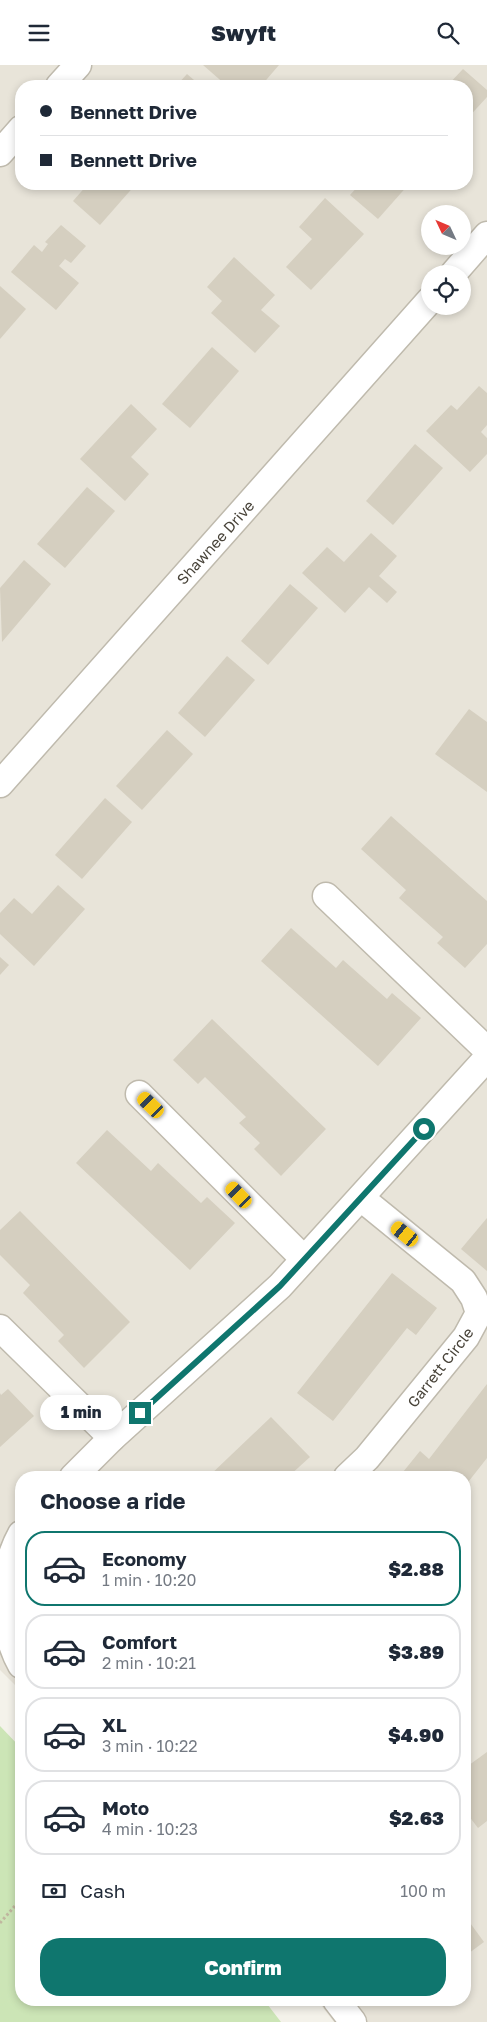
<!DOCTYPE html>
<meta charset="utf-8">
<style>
:root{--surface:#fff;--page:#f2f2f3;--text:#1f2937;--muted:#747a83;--line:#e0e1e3;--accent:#0f766e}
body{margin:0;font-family:"Golos Text",sans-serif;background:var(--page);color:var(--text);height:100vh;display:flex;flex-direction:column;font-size:19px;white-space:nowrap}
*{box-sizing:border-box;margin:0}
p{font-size:16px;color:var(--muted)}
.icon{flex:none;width:28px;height:28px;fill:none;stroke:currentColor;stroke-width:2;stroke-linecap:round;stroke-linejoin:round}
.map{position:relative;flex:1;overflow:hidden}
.details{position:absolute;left:15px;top:1406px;width:456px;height:535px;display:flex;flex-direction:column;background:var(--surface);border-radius:20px;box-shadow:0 2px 8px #0003}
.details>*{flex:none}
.top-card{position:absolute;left:15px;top:15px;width:458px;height:110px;border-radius:20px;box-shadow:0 2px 8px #0003;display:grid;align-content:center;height:110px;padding:0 25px;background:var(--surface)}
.needle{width:32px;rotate:314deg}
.controls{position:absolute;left:421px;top:140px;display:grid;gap:10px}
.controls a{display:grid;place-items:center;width:50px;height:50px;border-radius:50%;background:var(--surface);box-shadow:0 2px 8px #0003;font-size:25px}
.end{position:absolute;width:22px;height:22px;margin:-11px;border:6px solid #0f766e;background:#fff;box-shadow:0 0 0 2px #fff}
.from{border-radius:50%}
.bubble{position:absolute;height:35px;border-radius:18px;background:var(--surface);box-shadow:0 2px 8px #0003;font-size:16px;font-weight:800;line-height:35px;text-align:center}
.car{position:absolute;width:15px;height:30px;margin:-15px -8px;border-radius:6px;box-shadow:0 0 4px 1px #0007;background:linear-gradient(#f5c518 24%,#345 0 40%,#f5c518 0 76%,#345 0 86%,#f5c518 0)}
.top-card b{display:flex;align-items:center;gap:18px;height:48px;font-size:19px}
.top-card b+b{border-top:1px solid var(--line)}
.top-card i{width:12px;height:12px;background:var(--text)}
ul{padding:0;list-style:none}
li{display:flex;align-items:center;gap:15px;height:75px;margin:0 10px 8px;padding:0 15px;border:2px solid var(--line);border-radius:20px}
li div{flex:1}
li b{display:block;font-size:19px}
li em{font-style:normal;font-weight:800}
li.current{border-color:var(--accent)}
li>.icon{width:45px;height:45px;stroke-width:1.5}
h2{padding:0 25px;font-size:22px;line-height:60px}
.pay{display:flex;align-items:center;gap:12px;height:55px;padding:0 25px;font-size:19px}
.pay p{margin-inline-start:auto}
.primary-button{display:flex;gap:10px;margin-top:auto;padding:10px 25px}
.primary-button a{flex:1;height:58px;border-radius:20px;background:var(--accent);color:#fff;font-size:20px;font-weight:800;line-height:58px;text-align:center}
header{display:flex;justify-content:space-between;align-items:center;height:65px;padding:0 25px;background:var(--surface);font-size:22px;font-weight:800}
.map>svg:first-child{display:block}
.residential{fill:#e8e4d9;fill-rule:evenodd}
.green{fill:#cce5b6}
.building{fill:#d5cfc0}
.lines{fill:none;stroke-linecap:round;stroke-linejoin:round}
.minor-casing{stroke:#bfbaad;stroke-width:29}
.path{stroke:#c0b79f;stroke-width:3;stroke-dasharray:2.5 2.5;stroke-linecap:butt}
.minor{stroke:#fff;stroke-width:26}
.route{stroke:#0f766e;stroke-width:6}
.labels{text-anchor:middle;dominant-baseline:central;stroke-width:4;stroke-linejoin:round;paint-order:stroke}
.street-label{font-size:15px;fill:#484339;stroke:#fff}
</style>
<header><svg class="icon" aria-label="menu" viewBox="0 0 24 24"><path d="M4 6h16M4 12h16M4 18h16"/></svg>Swyft<svg class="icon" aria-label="search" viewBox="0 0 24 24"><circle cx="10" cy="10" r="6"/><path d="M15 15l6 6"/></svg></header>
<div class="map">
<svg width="487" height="1957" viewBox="0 0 487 1957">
<rect width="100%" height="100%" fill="#f4f2ea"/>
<path class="residential" d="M0 0H487V1957H334L317 1935H465V1412H21V1626L0 1605ZM21 21H466V119H21ZM430 149H462V181H430ZM430 209H462V241H430Z"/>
<path class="green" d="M0 1661 21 1683V1935H264L281 1957H0Z"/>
<g class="building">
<path d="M203 0H279L261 21H227Z"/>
<path d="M463 4 487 25V32L466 55V21H447Z"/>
<path d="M187 9 201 21H176Z"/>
<path d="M88 119H136L100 160 73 136Z"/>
<path d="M360 119H409L378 154 350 130Z"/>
<path d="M325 133 364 169 311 225 286 202 312 174 299 162Z"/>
<path d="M61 160 86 181 71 198 65 194 59 201 79 218 56 245 11 207 34 180 42 187 48 179 45 177Z"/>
<path d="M234 192 275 230 261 245 280 261 255 288 211 248 222 236 207 222Z"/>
<path d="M0 221 26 244 0 274Z"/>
<path d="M212 282 239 306 190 363 162 339Z"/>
<path d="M479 321 487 328V360L481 367 487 373V389L470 407 426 366 451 340 457 345Z"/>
<path d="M131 339 157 364 131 392 149 409 125 436 80 394Z"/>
<path d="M415 379 443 403 393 460 366 436Z"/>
<path d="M87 422 115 446 65 503 37 479Z"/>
<path d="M371 468 397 491 379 511 397 527 387 538 369 522 345 548 302 508 327 482 344 497Z"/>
<path d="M24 495 51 519 2 577 0 523Z"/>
<path d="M290 519 318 543 268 600 241 576Z"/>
<path d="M227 591 255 615 205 672 178 648Z"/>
<path d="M469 644 487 657V727L435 689Z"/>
<path d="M167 665 193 689 142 745 116 721Z"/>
<path d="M105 733 132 757 82 814 55 790Z"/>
<path d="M391 751 487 836V879L465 903 437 878 443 872 399 833 406 825 361 784Z"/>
<path d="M58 820 85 844 34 901 0 869V848L14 833 32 849Z"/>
<path d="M291 863 336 903 343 895 387 934 392 928 421 953 378 1001 261 896Z"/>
<path d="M0 892 9 900 0 910Z"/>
<path d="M212 954 326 1064 281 1111 254 1084 260 1078 239 1058 246 1052 205 1012 198 1019 173 995Z"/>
<path d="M107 1065 151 1106 158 1098 201 1138 207 1132 235 1158 190 1205 76 1098Z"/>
<path d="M20 1146 130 1257 84 1303 58 1276 64 1270 23 1228 30 1220 0 1190V1165Z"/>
<path d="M487 1153V1206L461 1184Z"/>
<path d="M392 1208 437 1243 416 1270 407 1263 333 1356 297 1328Z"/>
<path d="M487 1319V1393L465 1421V1412H399L420 1386 429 1394Z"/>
<path d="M8 1324 34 1351 0 1382V1328L1 1330Z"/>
<path d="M271 1352 310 1392 288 1412H208Z"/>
<path d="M487 1687V1756L478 1763 465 1746V1703Z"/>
<path d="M465 1851 484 1877 465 1891Z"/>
</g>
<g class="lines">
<defs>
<g id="minor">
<path d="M59 21 78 0"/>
<path d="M0 88 21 64"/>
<path d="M453 209 487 170"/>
<path d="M0 719 430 235"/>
<path d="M326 831 487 985"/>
<path d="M139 1029 304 1194"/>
<path d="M0 1263 112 1373"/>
<path d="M73 1412 112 1373 280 1221 487 993"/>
<path d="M347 1412 367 1393 466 1272 479 1248 474 1233 463 1216 361 1133"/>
<path d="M21 1469C0 1507 0 1562 21 1600"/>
<path d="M336 1935 353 1957"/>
</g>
</defs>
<use href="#minor" class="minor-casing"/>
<path class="path" d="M0 1858 21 1834"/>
<use href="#minor" class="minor"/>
</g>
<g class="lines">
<path class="route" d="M140 1348 280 1221 424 1064"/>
</g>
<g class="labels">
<g class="street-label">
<text transform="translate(215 477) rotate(-48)">Shawnee Drive</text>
<text transform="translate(440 1302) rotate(-52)">Garrett Circle</text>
</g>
</g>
</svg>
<div class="controls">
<a><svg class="needle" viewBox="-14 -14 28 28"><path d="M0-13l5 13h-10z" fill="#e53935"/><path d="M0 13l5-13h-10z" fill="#747a83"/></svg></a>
<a><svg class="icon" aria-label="locate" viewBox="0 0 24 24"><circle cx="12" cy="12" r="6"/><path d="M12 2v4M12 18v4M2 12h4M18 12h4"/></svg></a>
</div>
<i class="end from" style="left:424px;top:1064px"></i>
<i class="end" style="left:140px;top:1348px"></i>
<div class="bubble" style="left:40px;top:1330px;width:82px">1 min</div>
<i class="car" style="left:151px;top:1040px;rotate:314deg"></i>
<i class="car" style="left:239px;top:1130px;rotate:316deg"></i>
<i class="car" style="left:405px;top:1169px;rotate:309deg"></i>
<div class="top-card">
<b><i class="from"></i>Bennett Drive</b>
<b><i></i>Bennett Drive</b>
</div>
<section class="details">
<h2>Choose a ride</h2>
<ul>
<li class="current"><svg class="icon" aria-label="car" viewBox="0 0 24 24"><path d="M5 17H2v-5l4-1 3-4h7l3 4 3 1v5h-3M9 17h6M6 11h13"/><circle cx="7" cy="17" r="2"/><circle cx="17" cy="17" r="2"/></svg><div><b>Economy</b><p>1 min · 10:20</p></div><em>$2.88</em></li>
<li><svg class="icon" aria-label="car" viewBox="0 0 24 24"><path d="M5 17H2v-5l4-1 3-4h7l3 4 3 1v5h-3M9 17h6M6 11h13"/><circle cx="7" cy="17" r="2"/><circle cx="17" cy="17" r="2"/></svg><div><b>Comfort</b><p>2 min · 10:21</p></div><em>$3.89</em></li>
<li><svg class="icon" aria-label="car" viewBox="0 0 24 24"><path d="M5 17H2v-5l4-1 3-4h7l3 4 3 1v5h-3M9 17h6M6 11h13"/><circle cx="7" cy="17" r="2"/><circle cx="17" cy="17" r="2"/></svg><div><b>XL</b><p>3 min · 10:22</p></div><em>$4.90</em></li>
<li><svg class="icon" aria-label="car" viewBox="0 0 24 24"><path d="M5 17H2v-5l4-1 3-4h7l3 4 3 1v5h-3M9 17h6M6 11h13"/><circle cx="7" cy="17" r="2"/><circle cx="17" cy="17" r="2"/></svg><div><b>Moto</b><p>4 min · 10:23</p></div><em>$2.63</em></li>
</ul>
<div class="pay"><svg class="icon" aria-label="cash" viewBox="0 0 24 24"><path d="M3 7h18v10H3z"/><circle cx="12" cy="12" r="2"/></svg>Cash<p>100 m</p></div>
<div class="primary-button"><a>Confirm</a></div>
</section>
</div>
